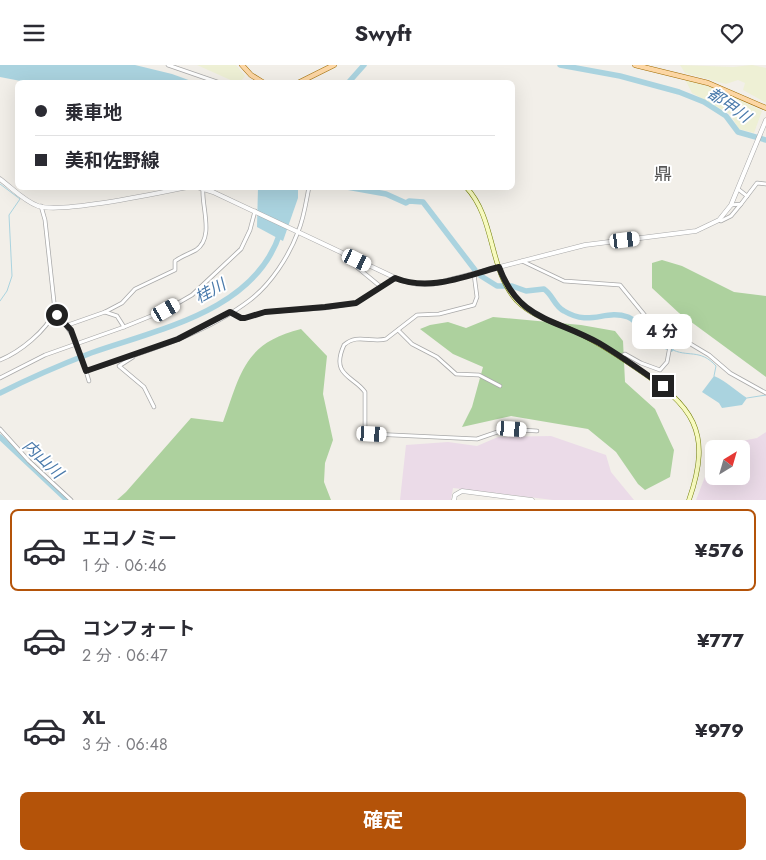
<!DOCTYPE html>
<html lang="ja">
<meta charset="utf-8">
<style>
:root{--surface:#fff;--page:#f7f7f7;--text:#2b2b33;--muted:#7c7c81;--line:#e1e1e2;--accent:#b45309}
body{margin:0;font-family:Jost,"Noto Sans JP",sans-serif;background:var(--page);color:var(--text);height:100vh;display:flex;flex-direction:column;font-size:19px;white-space:nowrap}
*{box-sizing:border-box;margin:0}
p{font-size:16px;color:var(--muted)}
.icon{flex:none;width:28px;height:28px;fill:none;stroke:currentColor;stroke-width:2;stroke-linecap:round;stroke-linejoin:round}
.map{position:relative;height:435px;overflow:hidden}
.sheet{display:flex;flex-direction:column;background:var(--surface);flex:1}
.sheet>*{flex:none}
.banner{position:absolute;left:15px;top:15px;width:500px;height:110px;border-radius:8px;box-shadow:0 5px 20px #0002;display:grid;align-content:center;height:110px;padding:0 20px;background:var(--surface)}
.needle{width:32px;rotate:37deg}
.tools{position:absolute;left:705px;top:375px;display:grid;gap:10px}
.tools a{display:grid;place-items:center;width:45px;height:45px;border-radius:8px;background:var(--surface);box-shadow:0 5px 20px #0002;font-size:25px}
.end{position:absolute;width:22px;height:22px;margin:-11px;border:6px solid #222;background:#fff;box-shadow:0 0 0 2px #fff}
.from{border-radius:50%}
.bubble{position:absolute;height:35px;border-radius:8px;background:var(--surface);box-shadow:0 5px 20px #0002;font-size:16px;font-weight:700;line-height:35px;text-align:center}
.car{position:absolute;width:15px;height:30px;margin:-15px -8px;border-radius:6px;box-shadow:0 0 4px 1px #0007;background:linear-gradient(#fff 24%,#345 0 40%,#fff 0 76%,#345 0 86%,#fff 0)}
.banner b{display:flex;align-items:center;gap:18px;height:48px;font-size:19px}
.banner b+b{border-top:1px solid var(--line)}
.banner i{width:12px;height:12px;background:var(--text)}
ul{padding:9px 0 0;list-style:none}
li{display:flex;align-items:center;gap:15px;height:82px;margin:0 10px 8px;padding:0 10px;border:2px solid transparent;border-radius:8px}
li div{flex:1}
li b{display:block;font-size:19px}
li em{font-style:normal;font-weight:700}
li.selected{border-color:var(--accent)}
li>.icon{width:45px;height:45px;stroke-width:1.5}
.cta{display:flex;gap:10px;margin-top:auto;padding:10px 20px}
.cta a{flex:1;height:58px;border-radius:8px;background:var(--accent);color:#fff;font-size:20px;font-weight:700;line-height:58px;text-align:center}
header{display:flex;justify-content:space-between;align-items:center;height:65px;padding:0 20px;background:var(--surface);font-size:22px;font-weight:700}
.map>svg:first-child{display:block}
.industrial{fill:#ebdbe8;fill-rule:evenodd}
.farmland{fill:#eef0d5}
.forest{fill:#add19e}
.water{fill:#aad3df}
.lines{fill:none;stroke-linecap:round;stroke-linejoin:round}
.stream{stroke:#aad3df;stroke-width:1}
.river{stroke:#aad3df;stroke-width:5.5}
.minor-casing{stroke:#a9a9a9;stroke-width:4.5}
.tertiary-casing{stroke:#a9a9a9;stroke-width:5}
.secondary-casing{stroke:#707d05;stroke-width:5}
.primary-casing{stroke:#a06b00;stroke-width:5.5}
.minor{stroke:#fff;stroke-width:3}
.tertiary{stroke:#fff;stroke-width:4}
.secondary{stroke:#f7fabf;stroke-width:4}
.primary{stroke:#fcd6a4;stroke-width:4.5}
.route{stroke:#222;stroke-width:6}
.labels{text-anchor:middle;dominant-baseline:central;stroke-width:4;stroke-linejoin:round;paint-order:stroke}
.water-label{font-size:16px;font-style:italic;fill:#4a7aab;stroke:#fff}
.quarter-label{font-size:18px;fill:#555;stroke:#fff}
</style>
<header><svg class="icon" aria-label="menu" viewBox="0 0 24 24"><path d="M4 6h16M4 12h16M4 18h16"/></svg>Swyft<svg class="icon" aria-label="heart" viewBox="0 0 24 24"><path d="M12 20l-8-8c-3-5 5-10 8-4 3-6 11-1 8 4z"/></svg></header>
<div class="map">
<svg width="766" height="435" viewBox="0 0 766 435">
<rect width="100%" height="100%" fill="#f2efe9"/>
<g class="industrial">
<path d="M766 367V435H696L708 404 712 382 757 373ZM714 384H741V411H714Z"/>
<path d="M551 371 606 390 611 407 634 435H553L453 423 451 435H400L406 380 448 377 477 381 498 372Z"/>
</g>
<g class="farmland">
<path d="M197 0H236L245 11 240 17H235Z"/>
<path d="M680 0 733 2 752 0 766 3V38L743 25 745 18 738 15 726 19 685 8Z"/>
<path d="M685 14 721 25 762 46 754 68 739 64 730 49 692 28Z"/>
</g>
<g class="forest">
<path d="M662 195 682 201 734 227 766 231V312L679 248 652 223V198Z"/>
<path d="M493 252 581 260 615 266 623 276 625 317 655 344 674 385 670 412 645 425 638 419 616 387 588 364 511 351 462 362 472 342 483 302 453 289 420 264 430 260 448 257 466 263Z"/>
<path d="M301 264 327 291 323 329 333 375 325 398 324 417 331 435H117L126 427 191 353 223 357C241 308 244 278 301 264Z"/>
</g>
<g class="water">
<path d="M0 0H135L172 9 194 17 31 18 0 12Z"/>
<path d="M258 123H298V133L283 176 257 162Z"/>
<path d="M714 311C726 316 736 326 747 333L742 340 722 343 719 338 702 327Z"/>
</g>
<g class="lines">
<g class="stream">
<path d="M0 119 20 134 9 150 12 211 7 226 0 236"/>
<path d="M671 284C687 293 700 283 716 301L714 311"/>
<path d="M747 333 766 330"/>
</g>
<g class="river">
<path d="M560 0 620 11 679 27 704 37 726 51 738 67 766 75"/>
<path d="M348 18 364 0"/>
<path d="M347 122 386 129 406 138 409 136 423 137 475 205"/>
<path d="M481 211 497 221H512L526 226 544 224C553 230 554 241 564 246 591 262 604 244 628 252 638 256 640 265 647 272 653 278 663 279 671 284"/>
<path d="M0 328C30 313 60 300 91 288 159 264 255 246 280 168"/>
<path d="M0 372 67 435"/>
</g>
<defs>
<g id="minor">
<path d="M168 0 220 18"/>
<path d="M738 124 747 131"/>
<path d="M731 140 741 139 757 118 766 119"/>
<path d="M719 155 721 156 731 151 741 139"/>
<path d="M343 189 347 194 381 222"/>
<path d="M522 196 564 216 620 220 647 253 656 268 670 281 667 297 660 305 641 298 625 289 620 292"/>
<path d="M474 209 477 232 474 240 439 249 417 250 386 274C371 278 357 268 344 280 330 311 354 311 365 327V364L372 369 477 374 506 364 537 366"/>
<path d="M105 247 117 251 124 262"/>
<path d="M231 247 241 253H245L265 247 325 243 356 238 395 213"/>
<path d="M54 248C75 265 81 290 89 316"/>
<path d="M647 253 709 290 730 308 766 328"/>
<path d="M68 260 105 247 122 238 135 224 175 205V196C182 191 189 189 196 185 215 172 201 141 203 123"/>
<path d="M398 265 412 279 437 292 456 309 479 310 500 321"/>
<path d="M133 292 119 301 144 322 154 342"/>
<path d="M0 295C20 287 46 266 55 246L45 155 41 141"/>
<path d="M86 306C141 288 203 271 250 235 271 219 289 191 298 167 304 153 306 137 309 122"/>
<path d="M0 313 45 290 124 262 166 245 192 230 241 184 250 165 255 146"/>
<path d="M0 364 29 396 71 435"/>
</g>
<g id="tertiary">
<path d="M0 114C12 123 24 136 38 141 62 149 159 128 188 122"/>
<path d="M197 122 213 127 400 215 417 219H433L585 180 696 166 719 155 731 140 766 55"/>
<path d="M454 435 455 430 462 426 532 435"/>
</g>
<path id="secondary" d="M466 122C496 154 488 204 517 236 533 252 554 257 574 266 596 276 616 289 636 303 693 341 713 366 689 435"/>
<g id="primary">
<path d="M242 0 251 10 264 18"/>
<path d="M635 0 708 18 766 43"/>
<path d="M298 18 334 0"/>
</g>
</defs>
<use href="#minor" class="minor-casing"/>
<use href="#tertiary" class="tertiary-casing"/>
<use href="#secondary" class="secondary-casing"/>
<use href="#primary" class="primary-casing"/>
<use href="#minor" class="minor"/>
<use href="#tertiary" class="tertiary"/>
<use href="#secondary" class="secondary"/>
<use href="#primary" class="primary"/>
</g>
<g class="lines">
<path class="route" d="M57 250 71 265 86 306 178 274 230 247 241 253H245L265 247 325 242 356 238 395 213C430 227 464 211 499 202 519 256 554 253 599 278 621 291 642 306 663 321"/>
</g>
<g class="labels">
<g class="water-label">
<text transform="translate(729 40) rotate(35)">都甲川</text>
<text transform="translate(210 226) rotate(-29)">桂川</text>
<text transform="translate(43 394) rotate(43)">内山川</text>
</g>
<g class="quarter-label">
<text x="663" y="109">鼎</text>
</g>
</g>
</svg>
<div class="tools">
<a><svg class="needle" viewBox="-14 -14 28 28"><path d="M0-13l5 13h-10z" fill="#e53935"/><path d="M0 13l5-13h-10z" fill="#7c7c81"/></svg></a>
</div>
<i class="end from" style="left:57px;top:250px"></i>
<i class="end" style="left:663px;top:321px"></i>
<div class="bubble" style="left:632px;top:249px;width:60px">4 分</div>
<i class="car" style="left:625px;top:175px;rotate:83deg"></i>
<i class="car" style="left:357px;top:195px;rotate:116deg"></i>
<i class="car" style="left:166px;top:245px;rotate:60deg"></i>
<i class="car" style="left:512px;top:364px;rotate:94deg"></i>
<i class="car" style="left:372px;top:369px;rotate:93deg"></i>
<div class="banner">
<b><i class="from"></i>乗車地</b>
<b><i></i>美和佐野線</b>
</div>
</div>
<section class="sheet">
<ul>
<li class="selected"><svg class="icon" aria-label="car" viewBox="0 0 24 24"><path d="M5 17H2v-5l4-1 3-4h7l3 4 3 1v5h-3M9 17h6M6 11h13"/><circle cx="7" cy="17" r="2"/><circle cx="17" cy="17" r="2"/></svg><div><b>エコノミー</b><p>1 分 · 06:46</p></div><em>¥576</em></li>
<li><svg class="icon" aria-label="car" viewBox="0 0 24 24"><path d="M5 17H2v-5l4-1 3-4h7l3 4 3 1v5h-3M9 17h6M6 11h13"/><circle cx="7" cy="17" r="2"/><circle cx="17" cy="17" r="2"/></svg><div><b>コンフォート</b><p>2 分 · 06:47</p></div><em>¥777</em></li>
<li><svg class="icon" aria-label="car" viewBox="0 0 24 24"><path d="M5 17H2v-5l4-1 3-4h7l3 4 3 1v5h-3M9 17h6M6 11h13"/><circle cx="7" cy="17" r="2"/><circle cx="17" cy="17" r="2"/></svg><div><b>XL</b><p>3 分 · 06:48</p></div><em>¥979</em></li>
</ul>
<div class="cta"><a>確定</a></div>
</section>
